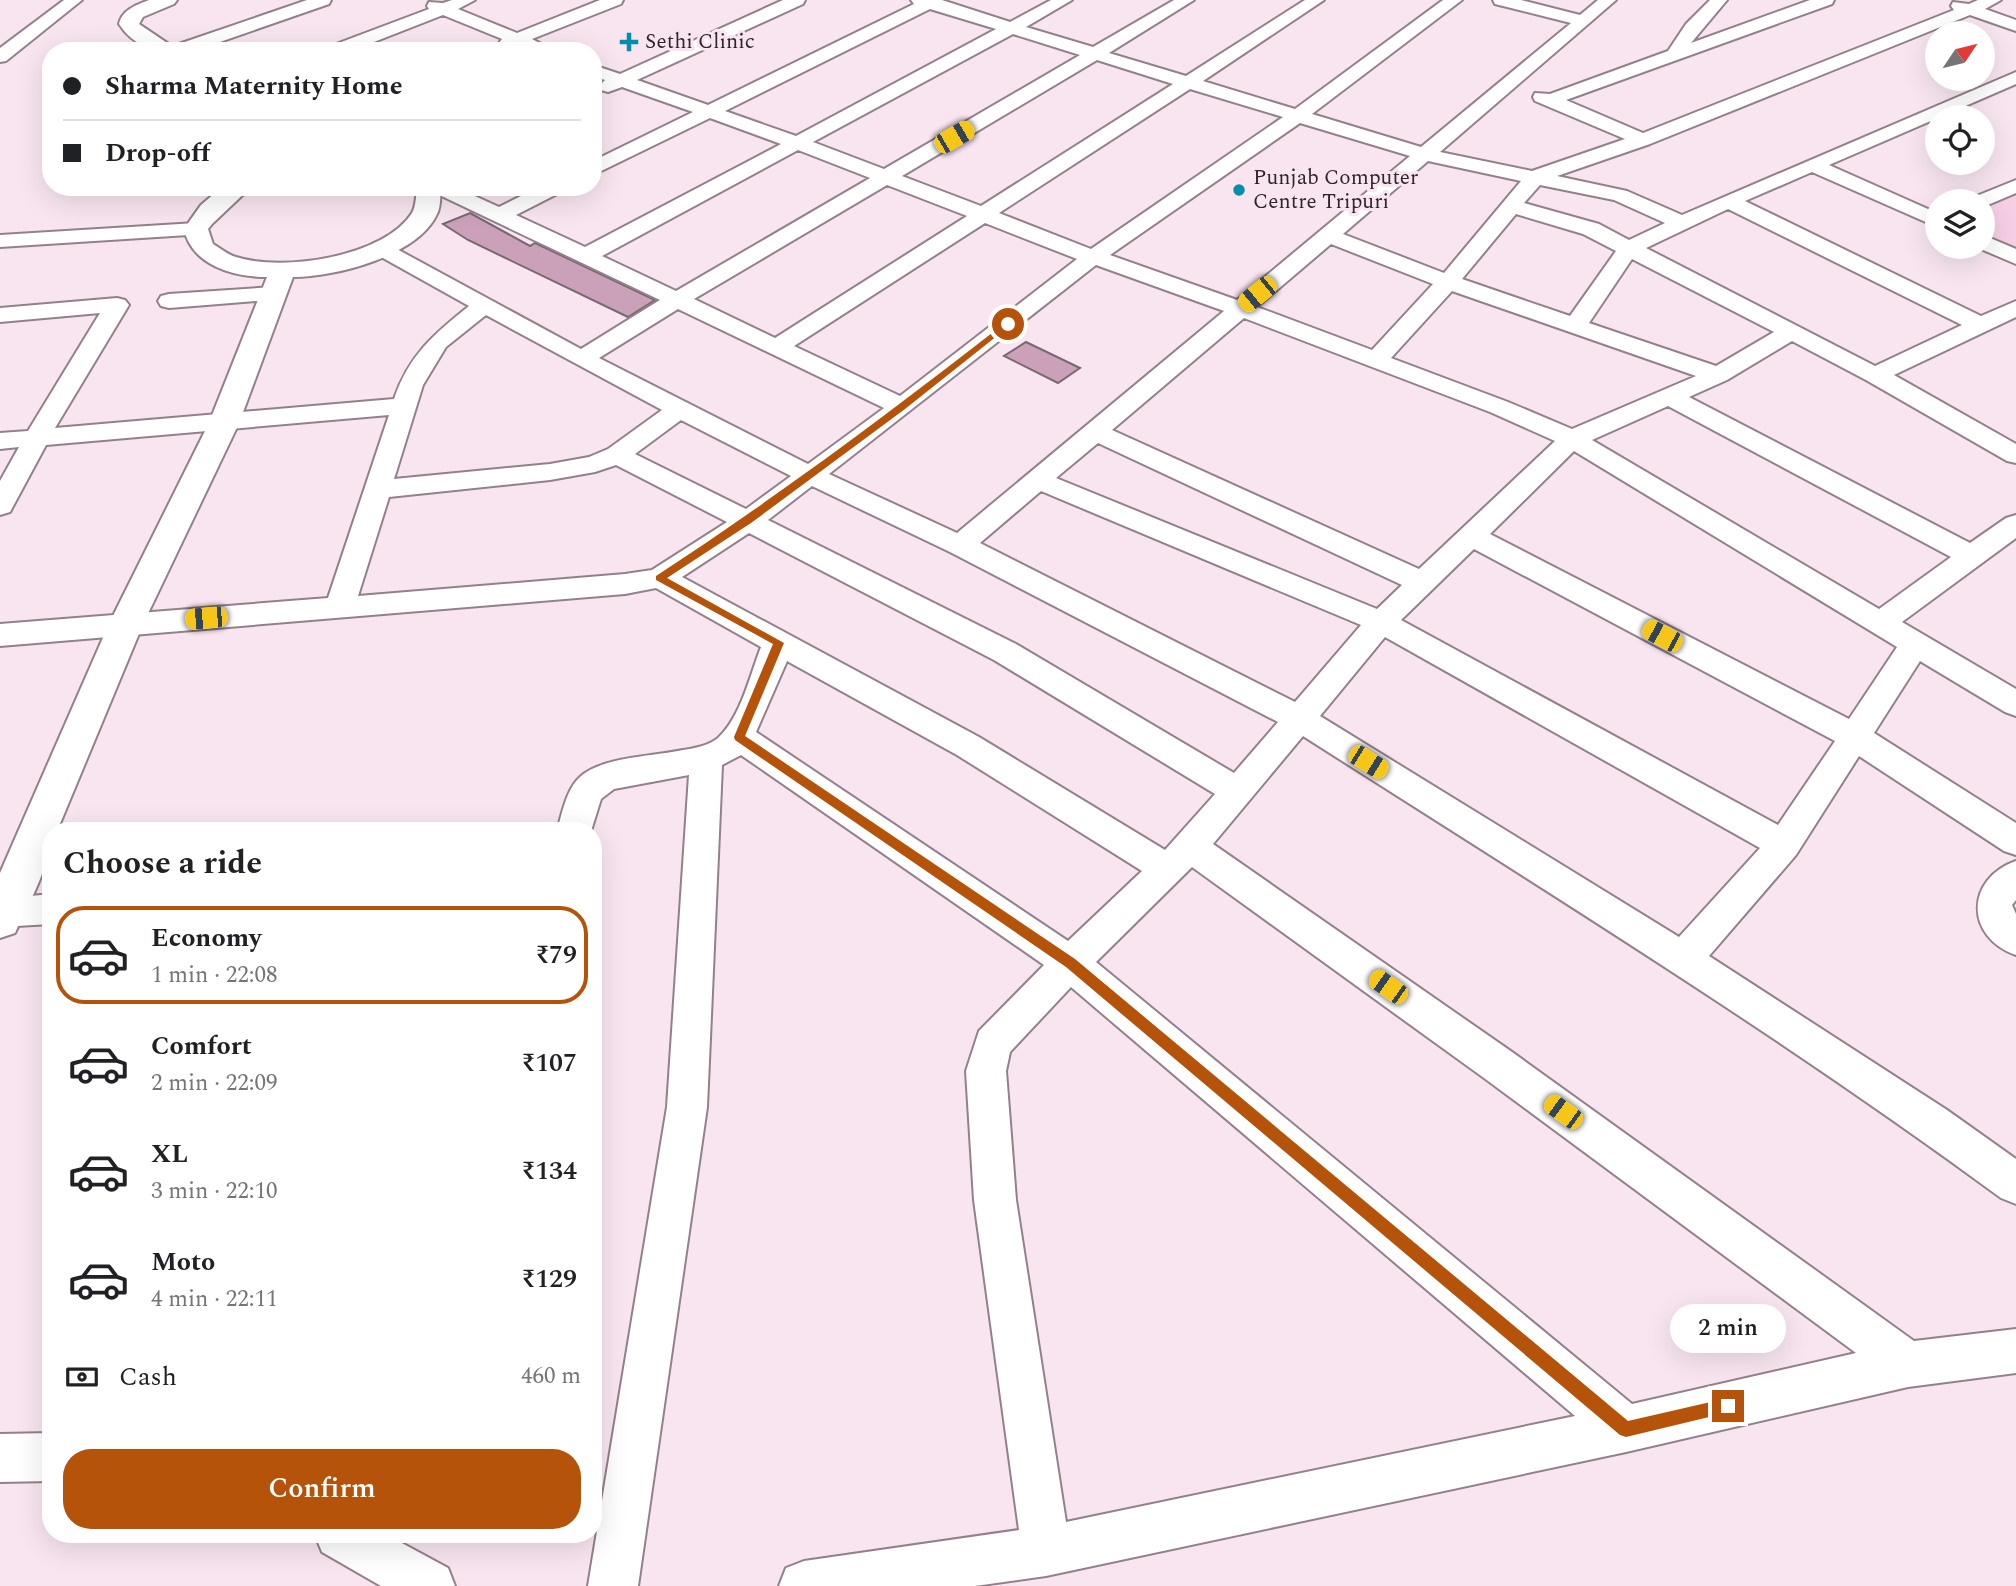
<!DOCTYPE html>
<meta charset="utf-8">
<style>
:root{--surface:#fff;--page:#f2f2f2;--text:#202124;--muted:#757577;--line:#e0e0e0;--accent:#b45309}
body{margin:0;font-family:Spectral,serif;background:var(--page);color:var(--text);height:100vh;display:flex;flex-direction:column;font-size:26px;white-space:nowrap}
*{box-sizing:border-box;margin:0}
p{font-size:23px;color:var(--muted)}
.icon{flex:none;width:38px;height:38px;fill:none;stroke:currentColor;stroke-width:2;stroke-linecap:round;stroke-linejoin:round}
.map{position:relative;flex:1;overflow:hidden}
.details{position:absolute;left:42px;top:822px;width:560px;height:721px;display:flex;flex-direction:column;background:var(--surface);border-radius:28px;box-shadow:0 7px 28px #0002}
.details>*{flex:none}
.guide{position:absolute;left:42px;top:42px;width:560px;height:154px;border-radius:28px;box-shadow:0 7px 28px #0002;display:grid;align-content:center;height:154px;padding:0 21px;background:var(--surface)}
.needle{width:46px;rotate:55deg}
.buttons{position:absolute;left:1925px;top:21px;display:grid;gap:14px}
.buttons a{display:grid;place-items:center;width:70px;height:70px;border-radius:50%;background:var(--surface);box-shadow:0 7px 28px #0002;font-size:35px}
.end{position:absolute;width:32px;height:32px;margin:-16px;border:9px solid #b45309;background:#fff;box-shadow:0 0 0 4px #fff}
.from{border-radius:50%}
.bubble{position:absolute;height:49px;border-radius:24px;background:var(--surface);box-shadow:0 7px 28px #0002;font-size:23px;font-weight:600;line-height:49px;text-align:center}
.car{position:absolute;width:21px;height:42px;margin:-21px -10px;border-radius:9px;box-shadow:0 0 5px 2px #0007;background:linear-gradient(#f5c518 24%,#345 0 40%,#f5c518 0 76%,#345 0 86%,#f5c518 0)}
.guide b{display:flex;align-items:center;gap:24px;height:66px;font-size:26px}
.guide b+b{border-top:2px solid var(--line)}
.guide i{width:18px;height:18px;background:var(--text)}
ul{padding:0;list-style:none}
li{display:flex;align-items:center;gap:21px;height:98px;margin:0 14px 10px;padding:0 7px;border:4px solid transparent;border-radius:28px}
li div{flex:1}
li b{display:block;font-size:26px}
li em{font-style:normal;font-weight:600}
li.selected{border-color:var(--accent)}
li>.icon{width:63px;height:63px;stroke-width:1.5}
h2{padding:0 21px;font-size:32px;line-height:84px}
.pay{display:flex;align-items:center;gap:18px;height:77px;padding:0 21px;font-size:26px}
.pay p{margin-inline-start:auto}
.cta{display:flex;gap:14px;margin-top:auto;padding:14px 21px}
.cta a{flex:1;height:80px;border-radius:28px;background:var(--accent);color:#fff;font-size:28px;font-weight:600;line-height:80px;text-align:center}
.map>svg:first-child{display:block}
.green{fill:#f7d0e6}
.building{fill:#cba1ba;stroke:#786871;stroke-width:2}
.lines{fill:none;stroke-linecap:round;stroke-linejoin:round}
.minor-casing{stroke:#92818b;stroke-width:4}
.tertiary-casing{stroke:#92818b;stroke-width:4}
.minor{fill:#fff;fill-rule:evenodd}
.tertiary{fill:#fff;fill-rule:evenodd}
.route{fill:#b45309}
.poi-dot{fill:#048dac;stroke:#f8e5f0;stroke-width:2.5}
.labels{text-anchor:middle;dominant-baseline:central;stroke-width:6;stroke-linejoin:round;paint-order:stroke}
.far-poi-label{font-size:21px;fill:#2c2529;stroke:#f8e5f0;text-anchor:start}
</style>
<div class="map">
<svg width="2016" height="1586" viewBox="0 0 2016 1586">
<rect width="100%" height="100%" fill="#f8e5f0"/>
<path class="green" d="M2016 181V257L1983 242V201H1976Z"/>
<g class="building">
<path d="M470 213 530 246 535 243 655 300 628 317 468 240 443 224Z"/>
<path d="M1026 342 1080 368 1058 383 1004 356Z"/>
</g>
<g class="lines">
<defs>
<g id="minor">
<path d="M64 0H82L6 61 0 62V48Z"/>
<path d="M307 0H331L329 4 194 51H167L170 47Z"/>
<path d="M452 0H475L458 9 517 33 600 0H623L621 4 532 39 555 51H530L517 46 502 47 499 43 502 39 443 15 351 51H325L328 47 429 9 427 6 429 2 443 3Z"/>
<path d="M783 0H805L803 4 637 80 708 105 914 4 911 0H942L1010 22 1051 0H1072L1026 27 1093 47 1174 0H1194L1109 53 1186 76 1305 0H1324L1203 81 1295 109 1443 0H1462L1312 114 1421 147 1571 23 1495 4 1493 0H1521L1580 15 1598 0H1616L1440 152 1532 171 1625 139 1535 101 1533 97 1535 93 1550 94 1668 51 1686 24 1710 0H1727L1691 43 1810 0H1834L1832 4 1566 100 1643 133 1954 10 1951 6 1953 2 1969 4 1978 0H2001L1985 9 2016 20V31L1970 15 1650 144 1557 176 1627 191 1682 215 2016 72V84L1829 165 1937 213V227L1812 172 1745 201 1981 316 2016 301V317L1894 375 2016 444V463L2007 461 1866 380 1792 341 1727 380 1689 397 1970 543 2006 518 2016 515V538L1902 622 2016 689V716L2005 712 1920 661 1874 733 2016 823V855L2004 851 1859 756 1796 855 1709 956 1947 1110 2016 1159V1204L2001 1198C1777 1033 1538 886 1303 736L1213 844 1512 1052 1914 1341 2016 1329V1373L1908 1387 1626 1452 1046 1576 975 1586H779L786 1568 804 1561 1019 1530 974 1200 966 1071 979 1031 1044 965 741 755 722 765 707 1107 638 1586H588L667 1107 689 775 614 789 601 799 591 831H557C562 814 566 790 580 777 601 757 655 756 683 750 695 748 708 746 718 738 741 717 750 675 761 647L656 588 625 594 0 646V624L328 598 389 415 46 445 10 512 0 515V481L19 447 0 449V433L28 431 100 313 0 322V308L117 298 125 300 129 305 55 428 394 399C409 355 434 334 469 306L374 253 371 248 374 243 382 241 581 349 660 300 431 191 428 187H455L499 207 539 187H566L563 191 516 215 585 247 781 144 710 118 593 175V161L693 112 622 87 608 92 601 90 599 86 605 80 593 76V65L620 74ZM930 9 996 29 796 136 725 111ZM1013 34 1080 55 884 169 813 142ZM1097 60 1173 84 981 206 902 176ZM1190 89 1283 117 1091 249 999 213ZM1300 123 1410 156 1237 300 1110 255ZM798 150 870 178 676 291 602 256ZM1428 161 1521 181 1444 273 1343 234ZM887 185 967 216 775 338 694 299ZM1540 185 1614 200 1665 223 1629 240 1599 224 1524 203ZM1728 209 1962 325 1875 366 1646 248ZM1516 214 1583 234 1616 251 1570 316 1462 279ZM985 223 1077 259 900 396 794 346ZM1331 244 1433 284 1372 350 1257 307ZM1632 259 1774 332 1716 366 1589 323ZM1096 265 1224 311 957 533 829 474ZM1452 291 1696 376 1572 429 1508 402 1391 358ZM678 309 884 408 808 464 599 358ZM486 315 662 410 608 449 589 457 550 464 394 479 423 385 446 347ZM1244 318 1490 412 1555 441 1419 569 1112 430ZM1668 406 1951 557 1879 609 1592 440ZM681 420 791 476 746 509 635 454ZM1098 443 1402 585 1377 609 1056 478ZM1574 451 1897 647 1849 719 1490 534ZM616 465 727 522 652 570 625 574 358 596 389 497 550 480 595 472ZM812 486 950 552 1278 722 1234 773 1016 644 768 520ZM1041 491 1361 625 1295 702 980 543ZM749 533 994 660 1215 794 1165 850 979 737 682 577ZM1474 549 1835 741 1778 825 1401 620ZM1385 637 1760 848 1679 937 1320 716ZM787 661 957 755 1142 871 1068 941 756 732ZM1192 867 1484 1078 1856 1353 1632 1404 1096 962ZM1071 987 1575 1416 1066 1522 1016 1200 1006 1071 1010 1052Z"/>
<path d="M2016 180V193L1983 207V201H1971L1974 197Z"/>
<path d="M196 223 204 224 207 229 204 234 0 247V235Z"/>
<path d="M1983 235 2016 249V264L1976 247H1983Z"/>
<path d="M274 287 282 289 285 294 282 299 169 308 161 306 158 301 161 296 169 294Z"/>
<path d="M2016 861V900L2012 905 2016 914V955C1965 937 1965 879 2016 861Z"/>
<path d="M51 894V924L0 927V899Z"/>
<path d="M51 1433V1481L0 1482V1434Z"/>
<path d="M315 1535H387L448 1568 455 1586H381L322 1552Z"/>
</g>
<g id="tertiary">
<path d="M149 0H177L174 4 143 17 139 24 179 51C154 51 134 47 119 24 122 10 136 5 149 0Z"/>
<path d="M222 187H251L212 224 208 229 213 244C220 248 228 255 236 257 283 272 384 257 412 213 416 207 416 195 417 187H441C440 195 441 207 437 214 418 256 335 277 293 277L239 423 143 624 57 831H51C51 865 29 903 15 933L0 938V873L109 624 209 423 267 277C232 277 192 265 184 229L201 205Z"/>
</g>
</defs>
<use href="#minor" class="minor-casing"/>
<use href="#tertiary" class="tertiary-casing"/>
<use href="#minor" class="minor"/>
<use href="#tertiary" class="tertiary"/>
</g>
<path class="route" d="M1006 322 1012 324 905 409 751 523 667 578 784 643 745 736 1075 959 1628 1421 1728 1398 1734 1400 1736 1406 1734 1411 1626 1437 1620 1435 1066 967 735 740 734 737 773 644 656 580V576C777 497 892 411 1006 322Z"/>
<g class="poi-dot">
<path d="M625.5 31.5h7v7h7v7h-7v7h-7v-7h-7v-7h7z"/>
<circle cx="1239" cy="190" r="7"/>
</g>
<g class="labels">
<g class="far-poi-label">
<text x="645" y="42">Sethi Clinic</text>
<text x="1253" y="178">Punjab Computer<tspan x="1253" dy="24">Centre Tripuri</tspan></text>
</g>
</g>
</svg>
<div class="buttons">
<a><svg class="needle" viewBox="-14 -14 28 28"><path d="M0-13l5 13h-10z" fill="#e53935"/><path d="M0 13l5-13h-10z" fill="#757577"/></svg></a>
<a><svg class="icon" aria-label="locate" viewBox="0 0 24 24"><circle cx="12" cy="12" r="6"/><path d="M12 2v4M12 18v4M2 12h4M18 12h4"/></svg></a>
<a><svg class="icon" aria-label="layers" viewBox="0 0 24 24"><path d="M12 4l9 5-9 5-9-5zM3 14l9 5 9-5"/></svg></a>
</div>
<i class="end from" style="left:1008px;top:324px"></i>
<i class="end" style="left:1728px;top:1406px"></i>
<div class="bubble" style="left:1670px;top:1304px;width:116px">2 min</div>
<i class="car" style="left:954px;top:137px;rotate:60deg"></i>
<i class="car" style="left:1257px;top:294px;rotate:231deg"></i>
<i class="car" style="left:206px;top:618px;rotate:265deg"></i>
<i class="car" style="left:1662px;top:636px;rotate:298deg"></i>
<i class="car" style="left:1368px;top:762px;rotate:122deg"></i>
<i class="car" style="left:1388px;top:987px;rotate:305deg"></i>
<i class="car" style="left:1563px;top:1112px;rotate:306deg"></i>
<div class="guide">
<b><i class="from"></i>Sharma Maternity Home</b>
<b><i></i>Drop-off</b>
</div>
<section class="details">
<h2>Choose a ride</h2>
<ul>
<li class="selected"><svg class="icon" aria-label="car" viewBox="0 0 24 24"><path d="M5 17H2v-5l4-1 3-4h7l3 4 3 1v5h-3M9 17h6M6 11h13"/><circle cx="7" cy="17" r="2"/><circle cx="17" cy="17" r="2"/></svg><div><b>Economy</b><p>1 min · 22:08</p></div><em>₹79</em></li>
<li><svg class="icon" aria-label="car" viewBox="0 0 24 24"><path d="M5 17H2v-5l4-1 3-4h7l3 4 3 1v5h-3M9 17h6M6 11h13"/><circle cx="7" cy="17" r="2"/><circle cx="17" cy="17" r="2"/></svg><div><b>Comfort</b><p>2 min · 22:09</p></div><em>₹107</em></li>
<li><svg class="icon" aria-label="car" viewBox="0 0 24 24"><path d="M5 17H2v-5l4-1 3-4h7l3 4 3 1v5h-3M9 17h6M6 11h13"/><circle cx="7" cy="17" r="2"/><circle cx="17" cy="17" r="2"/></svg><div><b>XL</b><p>3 min · 22:10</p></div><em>₹134</em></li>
<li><svg class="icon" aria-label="car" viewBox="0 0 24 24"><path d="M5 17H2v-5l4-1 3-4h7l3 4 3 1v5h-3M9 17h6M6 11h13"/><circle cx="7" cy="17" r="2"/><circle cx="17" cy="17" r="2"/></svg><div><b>Moto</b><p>4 min · 22:11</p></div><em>₹129</em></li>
</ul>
<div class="pay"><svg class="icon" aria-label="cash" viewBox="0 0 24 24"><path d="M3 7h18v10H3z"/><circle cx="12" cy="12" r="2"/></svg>Cash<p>460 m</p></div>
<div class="cta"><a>Confirm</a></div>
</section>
</div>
